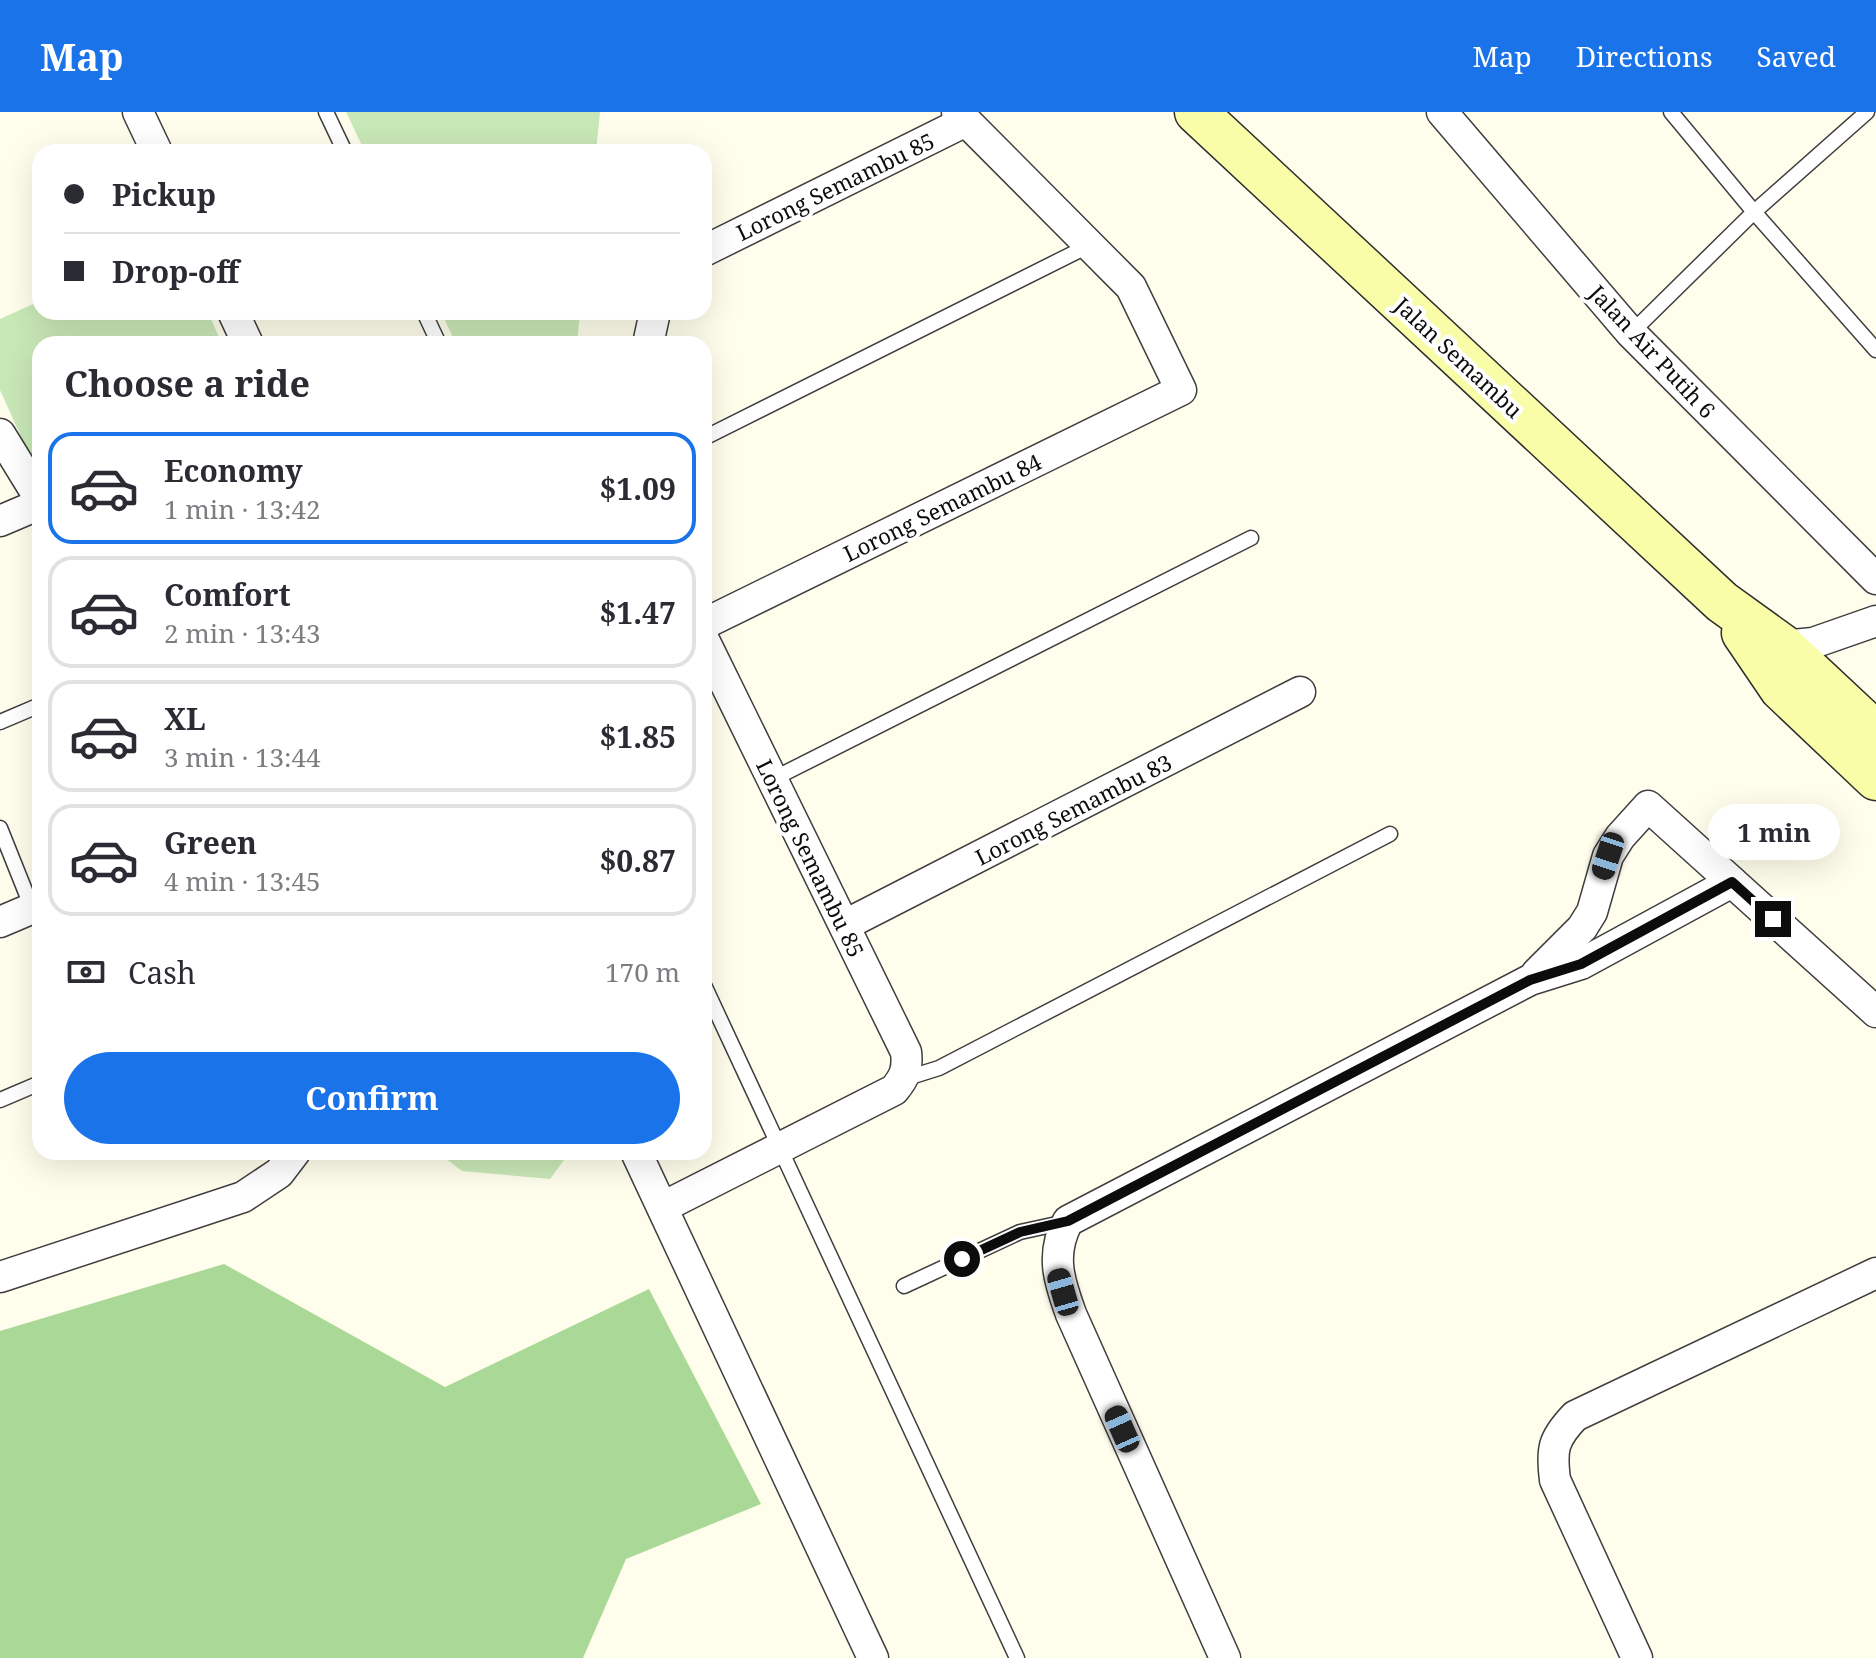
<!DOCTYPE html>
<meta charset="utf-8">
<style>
:root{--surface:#fff;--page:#f2f2f3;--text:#2b2b33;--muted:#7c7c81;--line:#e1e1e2;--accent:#1a73e8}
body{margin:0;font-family:"Noto Serif",serif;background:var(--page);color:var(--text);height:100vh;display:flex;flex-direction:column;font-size:30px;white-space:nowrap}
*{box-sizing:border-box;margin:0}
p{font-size:26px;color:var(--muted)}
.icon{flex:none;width:44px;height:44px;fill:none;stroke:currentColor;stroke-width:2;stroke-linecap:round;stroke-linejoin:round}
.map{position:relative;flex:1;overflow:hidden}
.drawer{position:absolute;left:32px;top:224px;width:680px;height:824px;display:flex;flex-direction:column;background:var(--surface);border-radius:24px;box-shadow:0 8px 32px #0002}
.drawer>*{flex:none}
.top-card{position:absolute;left:32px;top:32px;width:680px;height:176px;border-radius:24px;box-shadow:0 8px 32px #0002;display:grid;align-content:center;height:176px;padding:0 32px;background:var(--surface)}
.end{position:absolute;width:36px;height:36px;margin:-18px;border:10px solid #0c0c0c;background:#fff;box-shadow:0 0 0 4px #fff}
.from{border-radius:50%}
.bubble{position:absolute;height:56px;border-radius:28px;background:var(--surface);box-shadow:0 8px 32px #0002;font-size:26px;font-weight:700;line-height:56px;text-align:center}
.car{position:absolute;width:24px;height:48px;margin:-24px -12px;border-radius:10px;box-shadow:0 0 6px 2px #0007;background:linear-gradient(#222 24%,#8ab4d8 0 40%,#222 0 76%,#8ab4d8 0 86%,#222 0)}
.top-card b{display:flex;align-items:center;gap:28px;height:76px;font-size:30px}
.top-card b+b{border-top:2px solid var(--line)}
.top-card i{width:20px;height:20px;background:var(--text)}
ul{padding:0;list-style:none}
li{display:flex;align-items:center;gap:24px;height:112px;margin:0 16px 12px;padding:0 16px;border:4px solid var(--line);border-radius:24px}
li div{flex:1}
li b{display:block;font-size:30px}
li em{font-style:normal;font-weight:700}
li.current{border-color:var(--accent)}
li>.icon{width:72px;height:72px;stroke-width:1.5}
h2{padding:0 32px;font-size:36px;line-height:96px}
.pay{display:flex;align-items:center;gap:20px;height:88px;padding:0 32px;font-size:30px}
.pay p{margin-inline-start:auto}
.button{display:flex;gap:16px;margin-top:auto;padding:16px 32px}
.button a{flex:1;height:92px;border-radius:48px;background:var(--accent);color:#fff;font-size:32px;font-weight:700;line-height:92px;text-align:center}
header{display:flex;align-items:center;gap:48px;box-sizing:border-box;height:112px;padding:0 40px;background:var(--accent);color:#fff}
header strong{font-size:38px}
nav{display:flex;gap:44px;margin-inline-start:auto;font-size:28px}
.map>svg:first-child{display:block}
.green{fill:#c9e8b7}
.forest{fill:#aad896}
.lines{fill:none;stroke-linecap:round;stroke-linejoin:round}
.service-casing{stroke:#3f3f3f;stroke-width:17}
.minor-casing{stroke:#3f3f3f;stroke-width:33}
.secondary-casing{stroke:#2e2e2e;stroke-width:45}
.service{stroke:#fff;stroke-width:14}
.minor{stroke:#fff;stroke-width:30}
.secondary{stroke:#fafda8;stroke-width:42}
.route{stroke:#0c0c0c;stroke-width:10}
.labels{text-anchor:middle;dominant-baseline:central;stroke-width:8;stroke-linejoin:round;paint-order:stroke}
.street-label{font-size:22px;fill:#0c0c0c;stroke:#fff}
</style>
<header>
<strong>Map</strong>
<nav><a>Map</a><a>Directions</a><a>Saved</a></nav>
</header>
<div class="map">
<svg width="1876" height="1546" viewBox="0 0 1876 1546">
<rect width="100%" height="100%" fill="#fffeec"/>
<g class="green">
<path d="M346 0H600L596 40H365Z"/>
<path d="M40 189V200H208L222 232H40V367L0 278V207Z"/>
<path d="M441 200H580L577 232H456Z"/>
<path d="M437 1040H570L550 1067 462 1059Z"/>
</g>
<path class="forest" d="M224 1152 445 1275 649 1177 761 1392 626 1447 583 1546H0V1219Z"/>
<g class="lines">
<defs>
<g id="service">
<path d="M326 0 345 40"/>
<path d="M1671 0 1754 100 1876 238"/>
<path d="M424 200 439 232"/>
<path d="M1631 221 1754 100 1867 0"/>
<path d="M704 326 1088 134"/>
<path d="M0 610 40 593"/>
<path d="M773 667 1251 426"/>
<path d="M0 716 32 796"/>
<path d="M704 873 1017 1546"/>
<path d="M904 967 939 956 1390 722"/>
<path d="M0 988 40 971"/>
<path d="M904 1174 1020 1120 1066 1110"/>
</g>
<g id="minor">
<path d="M138 0 157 40"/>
<path d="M1442 0 1631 221 1876 467"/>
<path d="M704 139 966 9"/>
<path d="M233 200 248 232"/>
<path d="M648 232 655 200"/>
<path d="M0 322 40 387"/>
<path d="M0 409 40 392"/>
<path d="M704 512 1181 278 1131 175 957 0"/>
<path d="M1783 534 1813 531 1876 509"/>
<path d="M0 810 40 793"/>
<path d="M845 813 1300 580"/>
<path d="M1537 861 1582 816 1592 800 1608 744 1620 725 1648 694 1876 900"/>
<path d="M636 1040 873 1546"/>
<path d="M663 1095 894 978C905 965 908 957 906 940L704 528"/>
<path d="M0 1165 243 1085 279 1061 295 1040"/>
<path d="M1225 1546 1071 1202C1059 1169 1050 1142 1068 1109L1530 868 1581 852 1732 770"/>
<path d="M1637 1546 1555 1368C1551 1337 1553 1327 1575 1304L1876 1161"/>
</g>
<g id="secondary">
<path d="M1196 0 1722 490 1783 534 1876 621"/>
<path d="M1743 521 1781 577 1876 667"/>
</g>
</defs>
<use href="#service" class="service-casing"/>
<use href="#minor" class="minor-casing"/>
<use href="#secondary" class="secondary-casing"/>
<use href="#service" class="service"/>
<use href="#minor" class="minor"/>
<use href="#secondary" class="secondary"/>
</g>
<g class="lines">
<path class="route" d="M962 1147 1020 1120 1068 1109 1530 868 1581 852 1732 770 1773 807"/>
</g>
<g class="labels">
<g class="street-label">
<text transform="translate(835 74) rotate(-26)">Lorong Semambu 85</text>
<text transform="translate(1653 239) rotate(47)">Jalan Air Putih 6</text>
<text transform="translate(1459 245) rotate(43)">Jalan Semambu</text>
<text transform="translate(942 395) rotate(-26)">Lorong Semambu 84</text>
<text transform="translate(1073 697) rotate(-27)">Lorong Semambu 83</text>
<text transform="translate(811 746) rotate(64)">Lorong Semambu 85</text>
</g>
</g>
</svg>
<i class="end from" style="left:962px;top:1147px"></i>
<i class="end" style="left:1773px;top:807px"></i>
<div class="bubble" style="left:1708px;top:692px;width:132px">1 min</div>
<i class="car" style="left:1608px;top:744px;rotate:198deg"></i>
<i class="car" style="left:1063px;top:1180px;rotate:344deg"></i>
<i class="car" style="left:1122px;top:1317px;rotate:336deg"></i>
<div class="top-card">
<b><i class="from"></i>Pickup</b>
<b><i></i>Drop-off</b>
</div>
<section class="drawer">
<h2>Choose a ride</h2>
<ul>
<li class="current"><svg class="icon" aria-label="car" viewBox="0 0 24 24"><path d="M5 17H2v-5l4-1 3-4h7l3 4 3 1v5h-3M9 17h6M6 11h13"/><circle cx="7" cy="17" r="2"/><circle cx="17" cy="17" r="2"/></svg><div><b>Economy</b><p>1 min · 13:42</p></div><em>$1.09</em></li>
<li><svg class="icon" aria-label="car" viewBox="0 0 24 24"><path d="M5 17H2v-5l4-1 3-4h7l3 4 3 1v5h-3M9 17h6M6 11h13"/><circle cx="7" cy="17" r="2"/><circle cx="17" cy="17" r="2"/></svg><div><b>Comfort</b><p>2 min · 13:43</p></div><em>$1.47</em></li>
<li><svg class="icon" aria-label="car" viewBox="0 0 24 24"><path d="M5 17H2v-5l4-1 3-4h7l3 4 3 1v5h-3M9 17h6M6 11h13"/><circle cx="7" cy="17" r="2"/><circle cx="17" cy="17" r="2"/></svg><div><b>XL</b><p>3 min · 13:44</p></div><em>$1.85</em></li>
<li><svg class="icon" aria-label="car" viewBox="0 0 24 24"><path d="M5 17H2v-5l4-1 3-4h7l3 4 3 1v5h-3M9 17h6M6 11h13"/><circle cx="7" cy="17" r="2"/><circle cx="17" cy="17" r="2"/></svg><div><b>Green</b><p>4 min · 13:45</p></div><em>$0.87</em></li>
</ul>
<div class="pay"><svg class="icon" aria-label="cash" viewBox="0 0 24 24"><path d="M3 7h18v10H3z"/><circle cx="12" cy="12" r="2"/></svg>Cash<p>170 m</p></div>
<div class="button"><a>Confirm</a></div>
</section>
</div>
